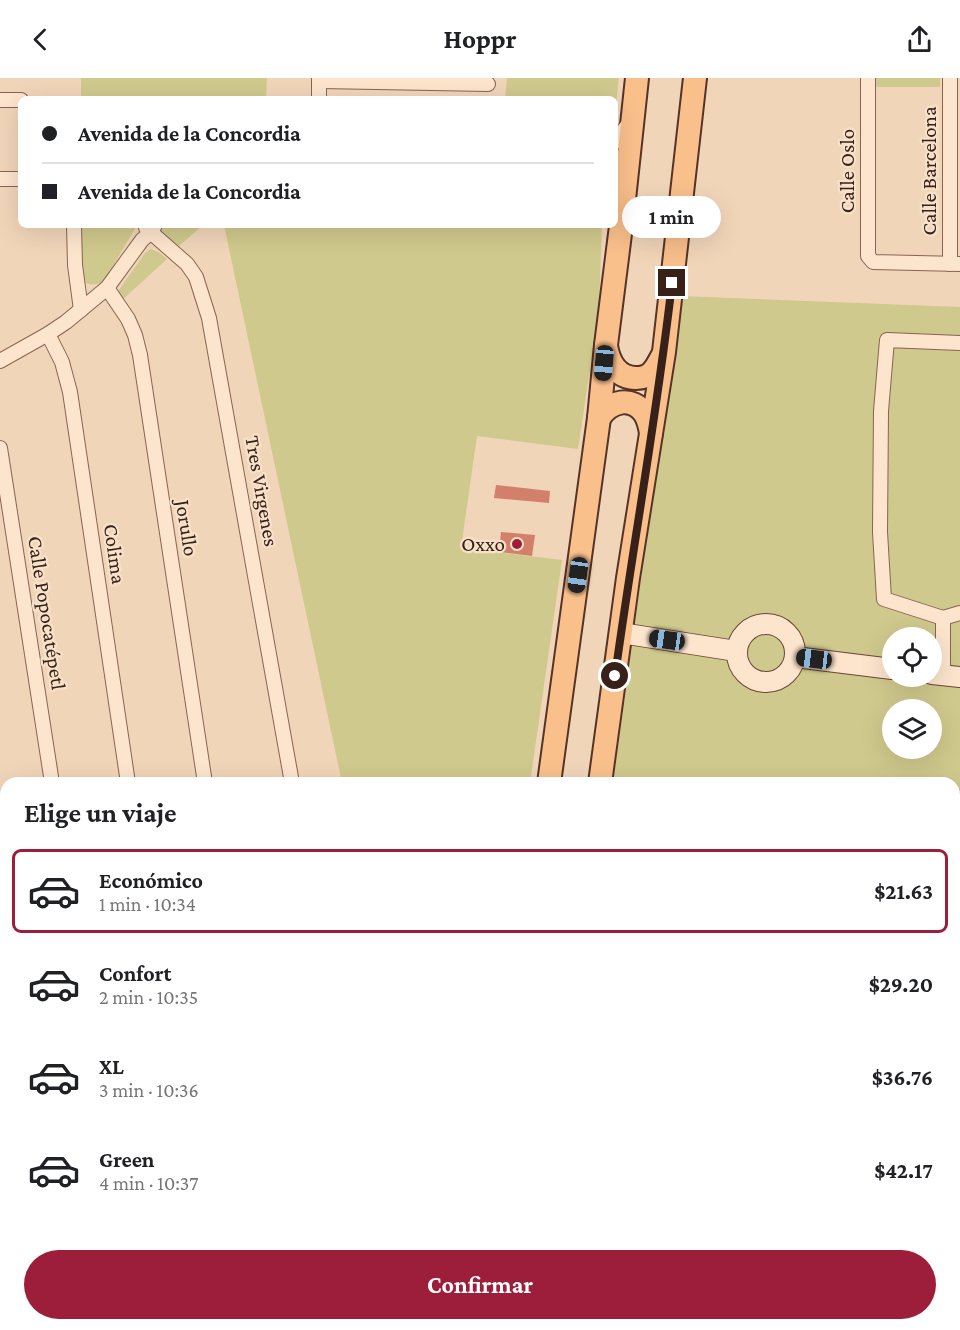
<!DOCTYPE html>
<html lang="es">
<meta charset="utf-8">
<style>
:root{--surface:#fff;--page:#f2f2f2;--text:#202124;--muted:#757577;--line:#e0e0e0;--accent:#9d1e3a}
body{margin:0;font-family:"Crimson Pro",serif;background:var(--page);color:var(--text);height:100vh;display:flex;flex-direction:column;font-size:22px;white-space:nowrap}
*{box-sizing:border-box;margin:0}
p{font-size:20px;color:var(--muted)}
.icon{flex:none;width:33px;height:33px;fill:none;stroke:currentColor;stroke-width:2;stroke-linecap:round;stroke-linejoin:round}
.map{position:relative;flex:1;overflow:hidden}
.side{position:absolute;left:0px;top:699px;width:960px;height:554px;display:flex;flex-direction:column;background:var(--surface);border-radius:18px 18px 0 0;box-shadow:0 6px 24px #0002}
.side>*{flex:none}
.top-card{position:absolute;left:18px;top:18px;width:600px;height:132px;border-radius:9px;box-shadow:0 6px 24px #0002;display:grid;align-content:center;height:132px;padding:0 24px;background:var(--surface)}
.tools{position:absolute;left:882px;top:549px;display:grid;gap:12px}
.tools a{display:grid;place-items:center;width:60px;height:60px;border-radius:50%;background:var(--surface);box-shadow:0 6px 24px #0002;font-size:30px}
.end{position:absolute;width:27px;height:27px;margin:-14px;border:8px solid #372119;background:#fff;box-shadow:0 0 0 3px #fff}
.from{border-radius:50%}
.bubble{position:absolute;height:42px;border-radius:21px;background:var(--surface);box-shadow:0 6px 24px #0002;font-size:20px;font-weight:700;line-height:42px;text-align:center}
.car{position:absolute;width:18px;height:36px;margin:-18px -9px;border-radius:8px;box-shadow:0 0 4px 2px #0007;background:linear-gradient(#222 24%,#8ab4d8 0 40%,#222 0 76%,#8ab4d8 0 86%,#222 0)}
.top-card b{display:flex;align-items:center;gap:21px;height:57px;font-size:22px}
.top-card b+b{border-top:2px solid var(--line)}
.top-card i{width:15px;height:15px;background:var(--text)}
ul{padding:0;list-style:none}
li{display:flex;align-items:center;gap:18px;height:84px;margin:0 12px 9px;padding:0 12px;border:3px solid transparent;border-radius:9px}
li div{flex:1}
li b{display:block;font-size:22px}
li em{font-style:normal;font-weight:700}
li.active{border-color:var(--accent)}
li>.icon{width:54px;height:54px;stroke-width:1.5}
h2{padding:0 24px;font-size:27px;line-height:72px}
.action{display:flex;gap:12px;margin-top:auto;padding:12px 24px}
.action a{flex:1;height:69px;border-radius:36px;background:var(--accent);color:#fff;font-size:24px;font-weight:700;line-height:69px;text-align:center}
header{display:flex;justify-content:space-between;align-items:center;height:78px;padding:0 24px;background:var(--surface);font-size:27px;font-weight:700}
.map>svg:first-child{display:block}
.green{fill:#d0c98d;fill-rule:evenodd}
.building{fill:#d3806b}
.lines{fill:none;stroke-linecap:round;stroke-linejoin:round}
.street-casing{stroke:#896453;stroke-width:16}
.secondary-casing{stroke:#6b4536;stroke-width:22}
.primary-casing{stroke:#563328;stroke-width:26}
.highway-casing{stroke:#563328;stroke-width:28}
.street{stroke:#fce4cd;stroke-width:14}
.secondary{stroke:#fce4cd;stroke-width:20}
.primary{stroke:#fac08c;stroke-width:22}
.highway{stroke:#eb7b40;stroke-width:26}
.route{stroke:#372119;stroke-width:8}
.poi-dot{fill:#9d1e3a;stroke:#f8e1c9;stroke-width:2}
.labels{text-anchor:middle;dominant-baseline:central;stroke-width:4.5;stroke-linejoin:round;paint-order:stroke}
.street-label{font-size:21px;fill:#372119;stroke:#f8e1c9}
.poi-label{font-size:21px;fill:#372119;stroke:#f8e1c9;text-anchor:end}
</style>
<header><svg class="icon" aria-label="back" viewBox="0 0 24 24"><path d="M15 5l-7 7 7 7"/></svg>Hoppr<svg class="icon" aria-label="share" viewBox="0 0 24 24"><path d="M12 15V3M7 8l5-5 5 5M5 13v7h14v-7"/></svg></header>
<div class="map">
<svg width="960" height="1252" viewBox="0 0 960 1252">
<rect width="100%" height="100%" fill="#f1d5b9"/>
<g class="green">
<path d="M81 0H267L266 21H81Z"/>
<path d="M507 0H619L615 36V21H505Z"/>
<rect x="876" y="0" width="64" height="9"/>
<path d="M81 147H137L103 205C93 207 88 208 81 201Z"/>
<path d="M160 147H203L179 168 160 155Z"/>
<path d="M224 147H602L599 232 578 371 477 358 461 470 562 482 530 705H342Z"/>
<path d="M151 171 160 175 167 181 120 224 118 213 145 175Z"/>
<path d="M680 218 960 229V786L954 839V705H613ZM892 560H932V598H892ZM892 632H932V670H892Z"/>
<path d="M0 766H6V993L0 990Z"/>
<path d="M0 1081 6 1084V1246H389L402 1252H0Z"/>
<path d="M642 1247H907V1252H653Z"/>
</g>
<g class="building">
<path d="M496 407 550 413 549 425 494 420Z"/>
<path d="M501 454 535 457 532 478 499 474Z"/>
</g>
<g class="lines">
<defs>
<g id="street">
<path d="M319 0V21"/>
<path d="M868 0V178L873 184 960 186"/>
<path d="M320 3 488 6"/>
<path d="M0 22H21"/>
<path d="M615 64 629 45"/>
<path d="M0 101H21"/>
<path d="M74 147 75 187 81 232"/>
<path d="M146 150 187 186 196 199 209 240 292 705"/>
<path d="M950 186V0"/>
<path d="M107 210 128 241 135 257 140 277 205 705"/>
<path d="M48 256 62 284 70 314 128 705"/>
<path d="M0 283 48 256 66 244 107 210 142 162 151 154 155 147"/>
<path d="M0 370 52 705"/>
<path d="M943 540 884 521 880 454 881 333 887 262 960 265"/>
<path d="M943 597V540L960 535"/>
<path d="M0 726H6"/>
</g>
<g id="secondary">
<circle cx="766" cy="575" r="29"/>
<path d="M621 555 736 573"/>
<path d="M795 579 892 591"/>
<path d="M932 596 960 599"/>
<path d="M0 999 6 1002"/>
<path d="M0 1066 6 1068"/>
<path d="M579 1246 591 1252"/>
<path d="M622 1246 635 1252"/>
</g>
<g id="primary">
<path d="M606 268C609 285 617 300 636 300 642 300 649 298 653 293 657 289 660 282 663 277"/>
<path d="M599 340C610 323 632 317 645 336 648 341 650 349 651 355"/>
<path d="M549 705 599 340 606 267 622 140 637 0"/>
<path d="M600 705 628 500 664 274 695 0"/>
<path d="M416 1246 422 1252"/>
<path d="M449 1246 452 1252"/>
<path d="M555 1246 556 1252"/>
<path d="M604 1246 608 1252"/>
</g>
<g id="highway">
<path d="M0 1017 6 1020"/>
<path d="M0 1040 6 1042"/>
<path d="M468 1246 480 1252"/>
<path d="M515 1246 529 1252"/>
</g>
</defs>
<use href="#street" class="street-casing"/>
<use href="#secondary" class="secondary-casing"/>
<use href="#primary" class="primary-casing"/>
<use href="#highway" class="highway-casing"/>
<use href="#street" class="street"/>
<use href="#secondary" class="secondary"/>
<use href="#primary" class="primary"/>
<use href="#highway" class="highway"/>
</g>
<g class="lines">
<path class="route" d="M615 598C633 467 657 337 672 205"/>
</g>
<circle class="poi-dot" cx="517" cy="466" r="6"/>
<g class="labels">
<g class="street-label">
<text transform="translate(847 93) rotate(-90)">Calle Oslo</text>
<text transform="translate(929 93) rotate(-90)">Calle Barcelona</text>
<text transform="translate(262 413) rotate(80)">Tres Virgenes</text>
<text transform="translate(187 450) rotate(81)">Jorullo</text>
<text transform="translate(115 476) rotate(82)">Colima</text>
<text transform="translate(47 535) rotate(81)">Calle Popocatépetl</text>
</g>
<g class="poi-label">
<text x="505" y="466">Oxxo</text>
</g>
</g>
</svg>
<div class="tools">
<a><svg class="icon" aria-label="locate" viewBox="0 0 24 24"><circle cx="12" cy="12" r="6"/><path d="M12 2v4M12 18v4M2 12h4M18 12h4"/></svg></a>
<a><svg class="icon" aria-label="layers" viewBox="0 0 24 24"><path d="M12 4l9 5-9 5-9-5zM3 14l9 5 9-5"/></svg></a>
</div>
<i class="end from" style="left:615px;top:598px"></i>
<i class="end" style="left:672px;top:205px"></i>
<div class="bubble" style="left:622px;top:118px;width:99px">1 min</div>
<i class="car" style="left:604px;top:285px;rotate:185deg"></i>
<i class="car" style="left:578px;top:497px;rotate:188deg"></i>
<i class="car" style="left:667px;top:562px;rotate:278deg"></i>
<i class="car" style="left:814px;top:581px;rotate:277deg"></i>
<div class="top-card">
<b><i class="from"></i>Avenida de la Concordia</b>
<b><i></i>Avenida de la Concordia</b>
</div>
<section class="side">
<h2>Elige un viaje</h2>
<ul>
<li class="active"><svg class="icon" aria-label="car" viewBox="0 0 24 24"><path d="M5 17H2v-5l4-1 3-4h7l3 4 3 1v5h-3M9 17h6M6 11h13"/><circle cx="7" cy="17" r="2"/><circle cx="17" cy="17" r="2"/></svg><div><b>Económico</b><p>1 min · 10:34</p></div><em>$21.63</em></li>
<li><svg class="icon" aria-label="car" viewBox="0 0 24 24"><path d="M5 17H2v-5l4-1 3-4h7l3 4 3 1v5h-3M9 17h6M6 11h13"/><circle cx="7" cy="17" r="2"/><circle cx="17" cy="17" r="2"/></svg><div><b>Confort</b><p>2 min · 10:35</p></div><em>$29.20</em></li>
<li><svg class="icon" aria-label="car" viewBox="0 0 24 24"><path d="M5 17H2v-5l4-1 3-4h7l3 4 3 1v5h-3M9 17h6M6 11h13"/><circle cx="7" cy="17" r="2"/><circle cx="17" cy="17" r="2"/></svg><div><b>XL</b><p>3 min · 10:36</p></div><em>$36.76</em></li>
<li><svg class="icon" aria-label="car" viewBox="0 0 24 24"><path d="M5 17H2v-5l4-1 3-4h7l3 4 3 1v5h-3M9 17h6M6 11h13"/><circle cx="7" cy="17" r="2"/><circle cx="17" cy="17" r="2"/></svg><div><b>Green</b><p>4 min · 10:37</p></div><em>$42.17</em></li>
</ul>
<div class="action"><a>Confirmar</a></div>
</section>
</div>
